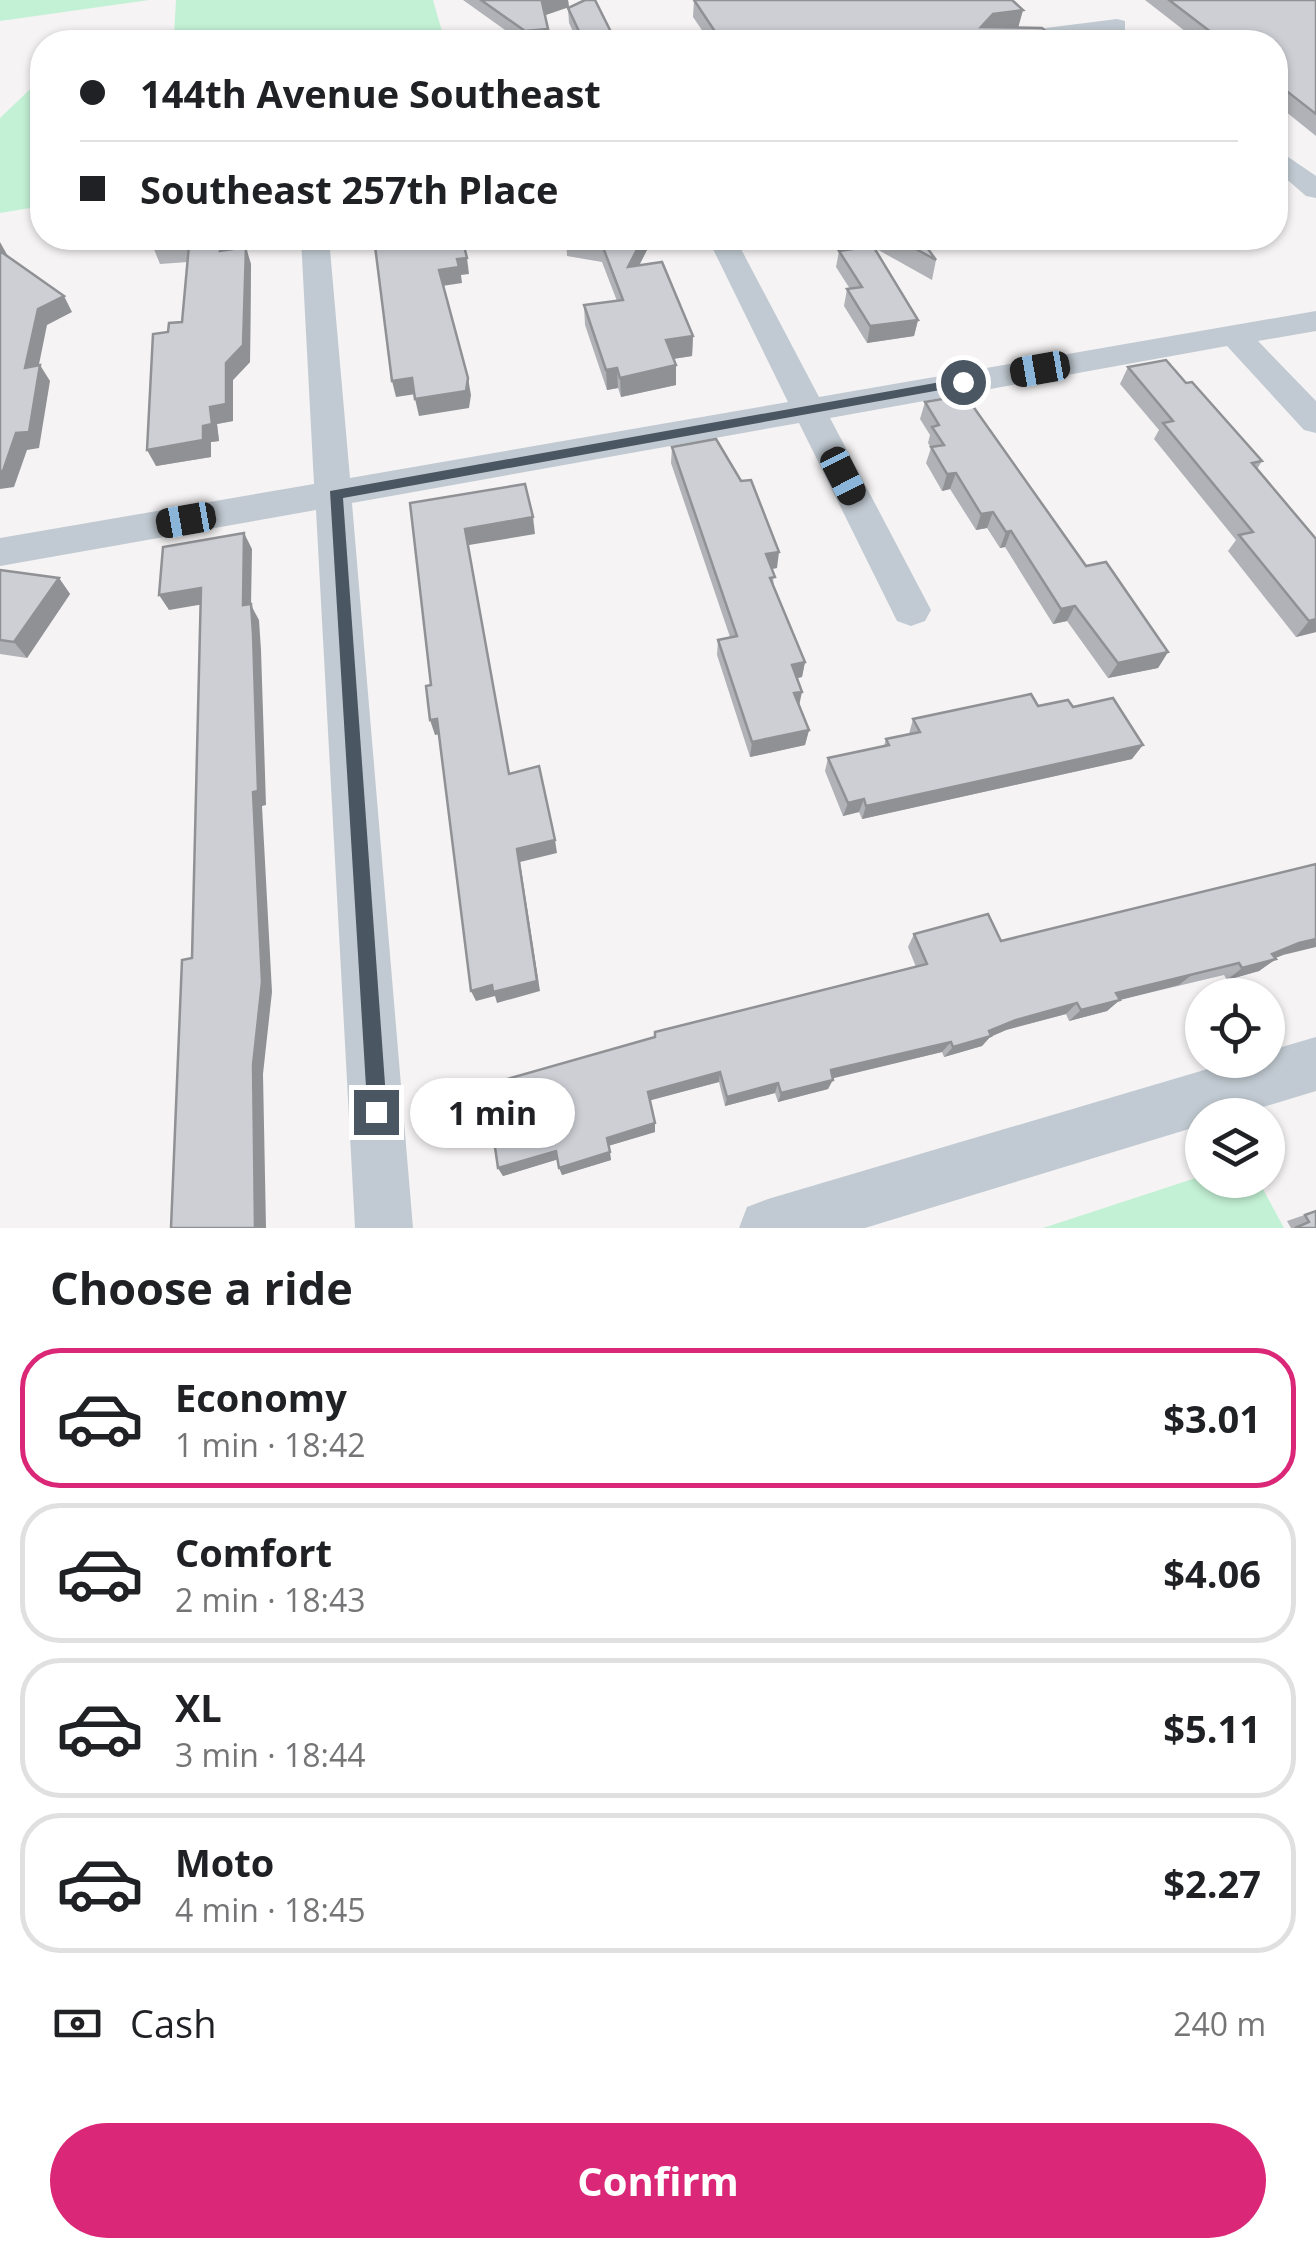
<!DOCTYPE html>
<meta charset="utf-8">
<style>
:root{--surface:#fff;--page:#f6f6f6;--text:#202124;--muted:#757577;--line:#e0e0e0;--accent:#db2777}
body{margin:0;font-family:"Open Sans",sans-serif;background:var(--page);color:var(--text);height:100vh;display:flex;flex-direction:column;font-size:38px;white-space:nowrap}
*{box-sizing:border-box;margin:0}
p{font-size:32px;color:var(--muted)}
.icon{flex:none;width:55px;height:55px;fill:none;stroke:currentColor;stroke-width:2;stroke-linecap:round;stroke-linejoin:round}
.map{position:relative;height:1228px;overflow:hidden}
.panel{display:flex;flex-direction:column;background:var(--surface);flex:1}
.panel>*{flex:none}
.banner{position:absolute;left:30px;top:30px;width:1258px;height:220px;border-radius:40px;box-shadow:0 2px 8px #0004;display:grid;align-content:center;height:220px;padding:0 50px;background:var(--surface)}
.buttons{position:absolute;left:1185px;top:978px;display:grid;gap:20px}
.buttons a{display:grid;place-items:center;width:100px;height:100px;border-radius:50%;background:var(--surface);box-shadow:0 2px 8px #0004;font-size:50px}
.end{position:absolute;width:45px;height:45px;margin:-22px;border:12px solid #4a5661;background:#fff;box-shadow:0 0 0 5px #fff}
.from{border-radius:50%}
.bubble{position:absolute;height:70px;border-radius:35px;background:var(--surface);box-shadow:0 2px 8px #0004;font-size:32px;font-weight:700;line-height:70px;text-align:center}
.car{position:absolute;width:30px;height:60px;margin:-30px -15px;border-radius:12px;box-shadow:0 0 8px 2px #0007;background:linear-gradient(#222 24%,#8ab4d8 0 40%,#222 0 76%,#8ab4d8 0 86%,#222 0)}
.banner b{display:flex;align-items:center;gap:35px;height:95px;font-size:38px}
.banner b+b{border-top:2px solid var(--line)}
.banner i{width:25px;height:25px;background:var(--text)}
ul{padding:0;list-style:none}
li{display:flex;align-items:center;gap:30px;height:140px;margin:0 20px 15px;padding:0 30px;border:5px solid var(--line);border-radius:40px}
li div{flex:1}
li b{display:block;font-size:38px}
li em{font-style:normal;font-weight:700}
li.active{border-color:var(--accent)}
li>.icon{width:90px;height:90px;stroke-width:1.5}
h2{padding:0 50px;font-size:45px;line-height:120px}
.pay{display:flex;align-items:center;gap:25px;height:110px;padding:0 50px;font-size:38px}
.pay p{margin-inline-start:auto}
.button{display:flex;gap:20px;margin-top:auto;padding:20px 50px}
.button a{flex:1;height:115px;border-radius:60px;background:var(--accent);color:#fff;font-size:40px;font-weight:700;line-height:115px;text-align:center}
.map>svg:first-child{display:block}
.green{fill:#c3f1d5}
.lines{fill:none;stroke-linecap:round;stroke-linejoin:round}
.minor{fill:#c1cad2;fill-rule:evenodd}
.wall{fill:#b0b2b7}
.shaded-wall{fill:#909195}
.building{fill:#cdcfd5;stroke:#909195;stroke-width:2.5}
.route{fill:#4a5661}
</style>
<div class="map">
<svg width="1316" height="1228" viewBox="0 0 1316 1228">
<rect width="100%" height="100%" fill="#f5f3f3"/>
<g class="green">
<path d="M0 0H149L0 21Z"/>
<path d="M176 0H433L445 42H141L174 35Z"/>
<path d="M42 78V206L0 213V118Z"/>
<path d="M1202 1176V1180H1258L1284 1228H1043Z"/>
</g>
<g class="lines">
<g class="minor">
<path d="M1117 19 1125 21V31L1040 42H980L991 35Z"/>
<path d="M1275 148 1316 176V198L1306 196 1275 169Z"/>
<path d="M301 238H329L350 478 788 402 713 249 727 240 741 249 819 397 1316 311V331L1258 341 1316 401V433L1304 430 1227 346 830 418 931 610 925 621 911 626 897 621 799 423 352 503 413 1228H355L316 510 0 566V538L314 484Z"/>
<path d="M1316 1037V1091L1237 1115H1202V1125L865 1228H739L747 1207 768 1199 1238 1060H1268V1051Z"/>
</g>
</g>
<g class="wall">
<path d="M463 0H568L569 7 545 15 549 42H522Z"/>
<path d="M694 0 1023 10 1018 27 1055 39 1101 42H710L693 17Z"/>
<path d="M1145 0H1316V136L1275 103V42H1199Z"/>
<path d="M568 8 616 42H578L569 23Z"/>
<path d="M156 238 231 249 251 264 250 362 233 380V421L217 424 219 441 211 442V457L156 466 168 332 182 322 188 262 160 264 153 247Z"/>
<path d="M566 238H653L639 266 693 336 692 356 673 359 676 365V385L621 397 618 388 607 390 585 325 584 305 617 301 602 262 567 256Z"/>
<path d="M857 238H920L936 260 932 280 873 247 918 320 914 336 867 343 844 306 847 289H850L836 267 839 251 872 246Z"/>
<path d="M1128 367 1186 383 1262 461 1257 469 1316 632 1296 637 1228 551 1236 540 1154 439 1159 430 1120 384Z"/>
<path d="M925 402 1086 566 1168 652 1158 668 1108 678 1067 621 1053 624 1005 547 1000 548 987 528 976 530 950 489 942 491 926 463 931 448 928 443 930 435 920 419Z"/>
<path d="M672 447 777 568 772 569 774 586 805 662 802 677 797 678 799 706 809 730 805 745 750 757 717 655 718 640 730 637 671 463Z"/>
<path d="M0 570 59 578 70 594 27 658 0 654Z"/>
<path d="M1038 706 1073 707 1132 759 862 819 859 812 843 816 825 771 828 758 884 746 886 739 909 734 913 719Z"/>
<path d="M914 934 1001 941 1283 955 1275 958 1276 959 1259 971 1227 980 1224 975 1119 1000 1107 1011 1069 1021 1066 1014 1006 1030 990 1037 982 1046 944 1057 942 1052 832 1078 828 1089 778 1102 775 1093 725 1106 719 1082 650 1100 655 1123V1132L608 1146 611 1160 562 1175 558 1159 503 1176 498 1168 916 967 908 947Z"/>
<path d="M1316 1211V1228H1291L1287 1221Z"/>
</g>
<g class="shaded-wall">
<path d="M546 0H568L569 7 543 16 542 2Z"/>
<path d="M1023 10 1018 28 981 27 993 14Z"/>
<path d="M548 29 549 42H526L525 31Z"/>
<path d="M224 238H235L226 267 220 251Z"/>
<path d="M643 238H653L628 287V267Z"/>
<path d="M0 242 9 258 0 254Z"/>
<path d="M246 247 251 264 250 362 233 380V421L217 424 219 441 211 442V457L156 466 147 450 203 426 226 363Z"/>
<path d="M467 258 469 274 461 275 462 283 442 286 439 270 457 259Z"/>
<path d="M64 296 72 312 47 325 35 384 25 368 38 309Z"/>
<path d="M918 320 914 336 867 343 870 326Z"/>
<path d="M693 336 692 356 666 360V340Z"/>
<path d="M40 365 50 381 39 448 27 450 14 487 0 489V471Z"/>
<path d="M676 365V385L621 397 620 378Z"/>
<path d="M617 368 618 388 607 390 606 370Z"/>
<path d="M412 378 416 394 396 397 392 381Z"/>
<path d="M468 378 471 395 469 408 419 416 415 399Z"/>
<path d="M956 473 950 489 942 491 947 474Z"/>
<path d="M993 512 987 528 976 530 981 514Z"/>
<path d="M533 517 535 534 469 545 465 529Z"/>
<path d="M1011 531 1005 547 1000 548 1006 532Z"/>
<path d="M244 533 252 549 251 605 259 620 261 650 266 805 262 806 272 992 263 1074 266 1228H255L243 605Z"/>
<path d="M779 552 777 568 764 570 766 554Z"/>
<path d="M59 578 70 594 27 658 14 642Z"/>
<path d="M201 588 210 603 169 610 159 595Z"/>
<path d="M1075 606 1067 621 1053 624 1061 609Z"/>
<path d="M1316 619V632L1296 637 1309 621Z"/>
<path d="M1168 652 1158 668 1108 678 1118 663Z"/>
<path d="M805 662 802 677 789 680 792 665Z"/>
<path d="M802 692 799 706 794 693Z"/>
<path d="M437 719 441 734 435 735 430 720Z"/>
<path d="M809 730 805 745 750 757 752 742Z"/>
<path d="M1143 745 1132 759 862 819 866 806Z"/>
<path d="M864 799 859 812 843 816 848 803Z"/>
<path d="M555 840 557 853 520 862 540 991 497 1003 495 996 476 1001 471 991 492 985 517 849Z"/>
<path d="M1316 939V947L1283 955 1265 962 1276 959 1259 971 1227 980 1242 968 1272 954 1299 943Z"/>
<path d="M1194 973 1179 985 1120 1000 1107 1011 1069 1021 1081 1010 1116 993Z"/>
<path d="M1077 1003 1066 1014 1006 1030 990 1037 982 1046 944 1057 953 1047 1016 1020Z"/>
<path d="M951 1042 942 1052 826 1080 831 1070Z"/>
<path d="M720 1072 719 1082 648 1101V1092Z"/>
<path d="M833 1080 828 1089 778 1102 781 1093Z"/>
<path d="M778 1083 775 1093 725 1106 727 1097Z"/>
<path d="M655 1123V1132L608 1146 607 1138Z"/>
<path d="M556 1151 559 1159 503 1176 498 1168Z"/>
<path d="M610 1152 611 1160 562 1175 559 1168Z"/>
</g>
<g class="building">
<path d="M481 0H546L542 2 548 29 525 31Z"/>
<path d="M585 0H595L616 42H584L568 8Z"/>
<path d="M694 0H1012L1023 10 993 14 981 27 1042 28 1055 39 1092 35 1101 42H722Z"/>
<path d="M1169 0H1316V114L1275 82V42H1224Z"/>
<path d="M156 238H224L220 251 246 247 243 345 226 363V404L210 407 212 424 203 426V440L147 450 153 334 168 332 169 323 182 322 189 245 153 247Z"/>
<path d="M374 238H462L467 258 457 259 459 267 439 270 468 378 466 391 415 399 412 378 392 381Z"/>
<path d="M571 238H643L628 267 662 262 693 336 666 340 676 365 620 378 617 368 606 370 584 305 623 300 601 242Z"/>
<path d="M896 238H920L936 260Z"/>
<path d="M873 246 918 320 870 326 847 289 862 287 839 251Z"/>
<path d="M0 251 64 296 38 309 25 368 40 365 29 432 16 433 3 471H0Z"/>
<path d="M1166 360 1186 383 1192 382 1262 461 1252 463 1316 539V619L1309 621 1239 535 1253 532 1163 423 1173 421 1128 367Z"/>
<path d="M965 395 1086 566 1106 562 1168 652 1118 663 1075 606 1061 609 1011 531 1006 532 993 512 981 514 956 473 947 474 931 447 944 445 932 427 939 425 925 402Z"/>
<path d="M716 439 741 481 751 480 779 552 766 554 775 577 770 578 805 662 792 665 802 692 794 693 809 730 752 742 718 640 737 636 672 447Z"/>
<path d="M525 484 533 517 465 529 509 774 539 766 555 840 517 849 537 981 493 992 492 985 471 991 437 719 430 720 426 686 431 685 410 503Z"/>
<path d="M244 533 243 605 251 604 253 634 258 791 253 792 262 982 253 1065 255 1228H171L182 960 192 958 201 588 159 595 163 547Z"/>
<path d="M0 570 59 578 14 642 0 640Z"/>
<path d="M1031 694 1038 706 1068 700 1073 707 1113 698 1143 745 866 806 864 799 848 803 828 758 889 745 886 739 920 732 913 719Z"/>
<path d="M1316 864V939L1299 943 1272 954 1276 959 1242 968 1239 963 1116 993 1120 1000 1081 1010 1077 1003 1016 1020 989 1031 991 1036 953 1047 951 1042 831 1070 833 1080 781 1093 778 1083 727 1097 720 1072 648 1092 655 1123 607 1138 610 1152 559 1168 556 1151 498 1168 486 1085 655 1037V1032L927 964 914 934 988 914 1001 941Z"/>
<path d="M1316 1211V1228H1295L1309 1222 1305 1215Z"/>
</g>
<path class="route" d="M963 378 968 385 343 498 387 1112 384 1120H368L330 491Z"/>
</svg>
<div class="buttons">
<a><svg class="icon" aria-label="locate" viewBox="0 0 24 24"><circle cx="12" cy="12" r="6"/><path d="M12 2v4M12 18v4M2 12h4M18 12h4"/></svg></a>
<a><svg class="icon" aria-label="layers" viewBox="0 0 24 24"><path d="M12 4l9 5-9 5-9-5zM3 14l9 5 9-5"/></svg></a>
</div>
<i class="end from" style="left:963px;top:382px"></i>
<i class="end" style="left:376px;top:1112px"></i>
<div class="bubble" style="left:410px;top:1078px;width:165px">1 min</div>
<i class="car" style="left:1040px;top:369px;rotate:260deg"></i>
<i class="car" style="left:843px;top:476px;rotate:153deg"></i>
<i class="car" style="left:186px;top:520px;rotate:260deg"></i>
<div class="banner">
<b><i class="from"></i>144th Avenue Southeast</b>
<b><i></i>Southeast 257th Place</b>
</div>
</div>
<section class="panel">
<h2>Choose a ride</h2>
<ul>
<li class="active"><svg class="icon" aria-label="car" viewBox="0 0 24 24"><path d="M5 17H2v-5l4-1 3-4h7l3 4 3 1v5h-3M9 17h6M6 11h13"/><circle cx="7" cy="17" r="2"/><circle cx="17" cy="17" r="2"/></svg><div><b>Economy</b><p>1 min · 18:42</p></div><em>$3.01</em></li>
<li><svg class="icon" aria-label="car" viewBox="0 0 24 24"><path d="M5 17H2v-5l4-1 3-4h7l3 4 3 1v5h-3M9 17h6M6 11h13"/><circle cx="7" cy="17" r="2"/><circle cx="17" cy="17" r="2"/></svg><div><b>Comfort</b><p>2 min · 18:43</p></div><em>$4.06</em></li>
<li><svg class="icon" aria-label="car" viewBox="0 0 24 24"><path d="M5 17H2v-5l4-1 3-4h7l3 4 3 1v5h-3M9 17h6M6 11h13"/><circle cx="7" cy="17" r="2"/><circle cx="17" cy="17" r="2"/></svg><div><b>XL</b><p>3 min · 18:44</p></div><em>$5.11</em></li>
<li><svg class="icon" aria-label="car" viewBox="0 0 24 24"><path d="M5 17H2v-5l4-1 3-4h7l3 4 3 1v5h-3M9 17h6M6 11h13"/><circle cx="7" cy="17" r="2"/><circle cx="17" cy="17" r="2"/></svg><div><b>Moto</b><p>4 min · 18:45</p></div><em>$2.27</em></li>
</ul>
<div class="pay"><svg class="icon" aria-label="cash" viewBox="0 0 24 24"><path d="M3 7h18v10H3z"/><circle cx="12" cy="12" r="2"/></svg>Cash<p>240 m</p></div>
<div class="button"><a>Confirm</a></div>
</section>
